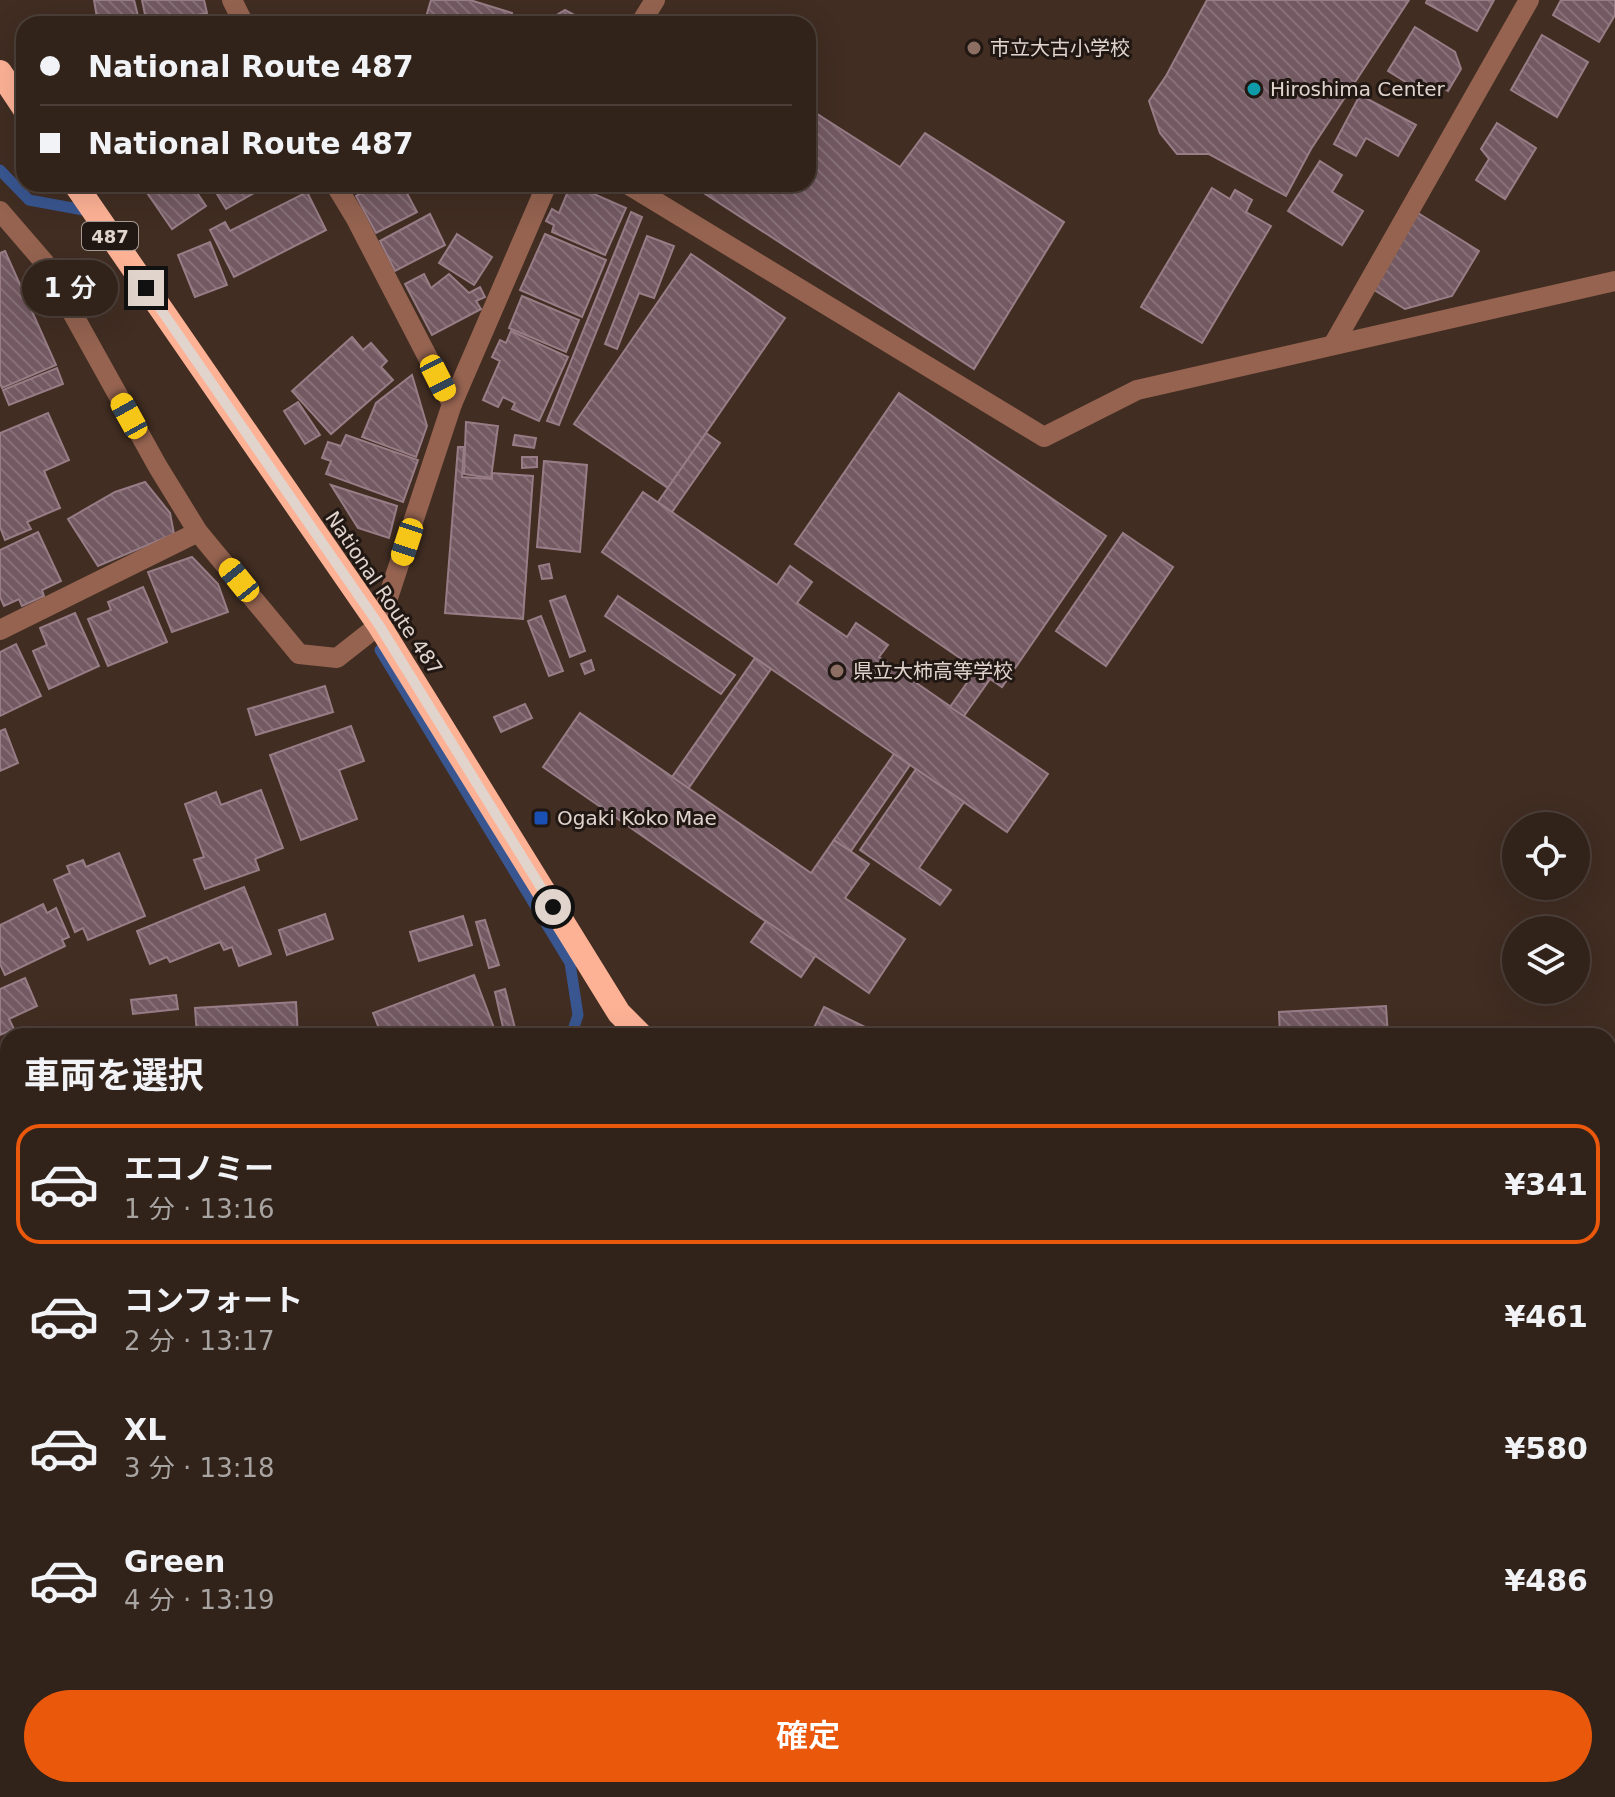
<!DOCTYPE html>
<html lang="ja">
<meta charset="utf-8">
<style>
:root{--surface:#31221a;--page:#392a23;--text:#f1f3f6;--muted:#a8a4a2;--line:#4c3f39;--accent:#ea580c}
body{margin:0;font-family:"DejaVu Sans","Noto Sans JP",sans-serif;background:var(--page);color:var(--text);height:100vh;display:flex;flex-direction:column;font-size:30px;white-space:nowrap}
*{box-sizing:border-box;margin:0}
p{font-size:26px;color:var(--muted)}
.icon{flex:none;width:44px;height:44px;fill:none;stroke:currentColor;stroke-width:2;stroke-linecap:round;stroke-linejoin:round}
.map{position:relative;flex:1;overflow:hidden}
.details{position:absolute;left:0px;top:1028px;width:1616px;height:770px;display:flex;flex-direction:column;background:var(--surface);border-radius:24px 24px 0 0;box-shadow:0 8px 32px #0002,0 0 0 2px var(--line)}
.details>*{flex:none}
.hud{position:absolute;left:16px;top:16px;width:800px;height:176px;border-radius:24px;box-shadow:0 8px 32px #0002,0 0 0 2px var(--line);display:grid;align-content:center;height:176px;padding:0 24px;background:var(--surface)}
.fabs{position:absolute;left:1502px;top:812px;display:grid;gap:16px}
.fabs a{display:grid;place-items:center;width:88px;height:88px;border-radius:50%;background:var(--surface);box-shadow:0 8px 32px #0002,0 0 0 2px var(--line);font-size:40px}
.end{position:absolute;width:36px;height:36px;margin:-18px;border:10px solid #e1d4cd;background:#111;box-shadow:0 0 0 4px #111}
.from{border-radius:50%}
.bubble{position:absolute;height:56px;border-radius:28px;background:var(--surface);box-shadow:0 8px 32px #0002,0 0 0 2px var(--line);font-size:26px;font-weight:600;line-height:56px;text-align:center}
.car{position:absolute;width:24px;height:48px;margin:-24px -12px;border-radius:10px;box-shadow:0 0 6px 2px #0007;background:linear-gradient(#f5c518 24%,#345 0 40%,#f5c518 0 76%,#345 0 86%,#f5c518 0)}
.hud b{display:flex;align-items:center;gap:28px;height:76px;font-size:30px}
.hud b+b{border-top:2px solid var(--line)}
.hud i{width:20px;height:20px;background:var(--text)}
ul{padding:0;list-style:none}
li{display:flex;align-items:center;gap:24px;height:120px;margin:0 16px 12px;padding:0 8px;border:4px solid transparent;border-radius:24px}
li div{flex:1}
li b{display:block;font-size:30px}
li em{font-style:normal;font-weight:600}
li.active{border-color:var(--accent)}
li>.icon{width:72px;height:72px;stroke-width:1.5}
h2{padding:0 24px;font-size:36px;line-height:96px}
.action{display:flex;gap:16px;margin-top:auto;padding:16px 24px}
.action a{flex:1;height:92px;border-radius:48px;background:var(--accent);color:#fff;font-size:32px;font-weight:600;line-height:92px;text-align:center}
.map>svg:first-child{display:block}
.forest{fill:url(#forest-firs)}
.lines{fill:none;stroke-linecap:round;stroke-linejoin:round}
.stream{stroke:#395690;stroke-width:11}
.building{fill:url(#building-back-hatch);stroke:#987d87;stroke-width:2}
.minor{stroke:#956350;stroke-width:20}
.major{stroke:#f68f68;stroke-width:20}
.highway{stroke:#fdb296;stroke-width:24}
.route{stroke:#e1d4cd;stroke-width:10}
.education-dot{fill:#8d6e63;stroke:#211813;stroke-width:3}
.culture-dot{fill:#0f9aa8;stroke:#211813;stroke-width:3}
.transit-dot{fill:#1a4fb4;stroke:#211813;stroke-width:3}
.labels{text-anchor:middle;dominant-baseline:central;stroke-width:6;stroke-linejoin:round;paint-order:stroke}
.shield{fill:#211813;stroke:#a79c95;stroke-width:2}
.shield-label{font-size:18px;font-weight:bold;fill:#e1d4cd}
.poi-label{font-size:20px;fill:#e1d4cd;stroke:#211813;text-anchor:start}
.street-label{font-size:20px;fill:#e1d4cd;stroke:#211813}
</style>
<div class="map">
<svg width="1615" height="1797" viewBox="0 0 1615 1797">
<defs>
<pattern id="forest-firs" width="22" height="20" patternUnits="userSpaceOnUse" patternTransform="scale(2)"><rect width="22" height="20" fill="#586315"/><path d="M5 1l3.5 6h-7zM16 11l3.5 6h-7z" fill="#707836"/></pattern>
<pattern id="building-back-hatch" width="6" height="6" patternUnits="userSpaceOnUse" patternTransform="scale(2)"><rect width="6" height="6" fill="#735962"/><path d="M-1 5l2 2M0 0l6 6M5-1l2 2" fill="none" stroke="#877077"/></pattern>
</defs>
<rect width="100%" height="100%" fill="#412d22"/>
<path class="forest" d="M8 1398V1790H574L579 1797H0V1421Z"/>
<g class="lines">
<g class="stream">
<path d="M0 170 29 200 89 211"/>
<path d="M380 650 570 963 578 1015 571 1036"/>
<path d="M764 1790 765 1797"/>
</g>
</g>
<g class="building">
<path d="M94 0H134L140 24H98Z"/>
<path d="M142 0H204L207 13 147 24Z"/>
<path d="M431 0H470L512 13 509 24H424Z"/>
<path d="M1207 0H1409L1311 149 1286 196 1209 154H1177L1160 133 1149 101 1166 76Z"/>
<path d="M1427 0H1494L1477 31 1426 3Z"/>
<path d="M1561 0H1615V15L1599 42 1553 15Z"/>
<path d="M565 10 591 24H542Z"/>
<path d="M1415 27 1455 52 1461 69 1448 91 1438 84 1430 97 1388 71Z"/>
<path d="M1542 35 1588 62 1557 117 1511 90Z"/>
<path d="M1360 95 1416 125 1398 156 1366 138 1356 156 1334 144Z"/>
<path d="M808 108 900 167 925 133 1064 222 974 369 690 184H808Z"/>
<path d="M1497 123 1536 148 1505 199 1476 180 1489 159 1481 149Z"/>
<path d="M1320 161 1342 175 1332 192 1363 211 1342 245 1288 211Z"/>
<path d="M141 184H191L206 206 172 229Z"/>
<path d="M211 184H270L226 209Z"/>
<path d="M378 184H402L417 212 376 233 356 196Z"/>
<path d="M571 184 626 208 605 255 552 232 554 225 546 221 552 209 559 213Z"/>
<path d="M1212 188 1230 199 1235 190 1252 200 1246 212 1271 226 1202 343 1141 307Z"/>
<path d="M307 192 326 230 234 277 210 230 225 222 230 231Z"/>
<path d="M631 212 642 217 559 425 547 421Z"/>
<path d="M1418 213 1479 251 1452 296 1405 309 1371 288Z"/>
<path d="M430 214 445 245 395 271 380 241Z"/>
<path d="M457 234 492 257 474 285 439 263Z"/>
<path d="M545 234 606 260 582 317 520 290Z"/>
<path d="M647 236 674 246 654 298 639 293 617 349 605 344Z"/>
<path d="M210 242 227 285 195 297 178 255Z"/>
<path d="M5 251 56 365 2 388 0 383V253Z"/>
<path d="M691 254 785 318 668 488 574 424Z"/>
<path d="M424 274 431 288 449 274 469 293 480 287 485 297 476 301 481 309 432 335 405 284Z"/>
<path d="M522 296 579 320 566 352 509 328Z"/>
<path d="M511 331 568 357 539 421 512 409 515 403 503 397 498 407 483 400 500 361 492 357 500 340 506 343Z"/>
<path d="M352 337 363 350 371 343 387 361 381 367 393 380 331 434 292 391Z"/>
<path d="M57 368 63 384 9 405 3 390Z"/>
<path d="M412 375 427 426 416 457 362 437 376 403Z"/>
<path d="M899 393 1106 536 1002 687 795 544Z"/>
<path d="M298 402 320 435 305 444 284 411Z"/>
<path d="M48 413 69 460 44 471 60 508 27 522 31 529 5 540 0 527V433Z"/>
<path d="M466 422 498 426 491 478 464 474Z"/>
<path d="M706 433 720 443 672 512 658 502Z"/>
<path d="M346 435 418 460 403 502 326 474 331 461 322 458 328 442 341 446Z"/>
<path d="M515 435 536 438 534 448 513 445Z"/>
<path d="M458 447H464L462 477 492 479V473L533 476 523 619 445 613Z"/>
<path d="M522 457H537V467L522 468Z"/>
<path d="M544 461 587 465 580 552 537 547Z"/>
<path d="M145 482 170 513 174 534 98 566 68 519 115 492Z"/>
<path d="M331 485 397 506 389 538 358 528Z"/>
<path d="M643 492 777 585 790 566 812 582 797 603 847 637 856 623 888 645 879 657 1048 774 1007 832 602 552Z"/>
<path d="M38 532 61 581 42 590 44 596 22 606 19 599 4 606 0 597V550Z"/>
<path d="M1123 533 1173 567 1106 666 1056 631Z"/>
<path d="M192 557 218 584 228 612 172 632 148 572Z"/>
<path d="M549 564 552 578 542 579 539 566Z"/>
<path d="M143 587 167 642 108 666 88 619 111 610 108 602Z"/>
<path d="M565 596 585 651 570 657 550 601Z"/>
<path d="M618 596 735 675 721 694 605 616Z"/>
<path d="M75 613 99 666 49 689 33 651 47 645 40 628Z"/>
<path d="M541 616 563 671 549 676 528 621Z"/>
<path d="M16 644 41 696 0 716V652Z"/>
<path d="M755 658 771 669 688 789 672 777Z"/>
<path d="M591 660 594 670 585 674 581 664Z"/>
<path d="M976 670 990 679 964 716 950 707Z"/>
<path d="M325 686 333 712 256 735 248 709Z"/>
<path d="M525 704 532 718 501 732 494 717Z"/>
<path d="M580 713 811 873 834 840 869 864 845 898 905 939 869 993 543 767Z"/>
<path d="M351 726 364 761 339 770 357 819 301 840 270 755Z"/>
<path d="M5 729 18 763 0 771V731Z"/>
<path d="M894 754 910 765 851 851 834 840Z"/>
<path d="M916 769 964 802 919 868 951 890 940 905 860 850Z"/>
<path d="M261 790 283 848 255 859 259 870 205 889 194 860 204 857 185 804 216 792 221 805Z"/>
<path d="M119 853 145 916 88 940 83 928 75 932 54 880 70 873 67 866 83 860 86 867Z"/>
<path d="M244 887 271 954 239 966 232 947 224 950 220 942 170 962 167 957 150 964 137 931Z"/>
<path d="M43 904 47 913 56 908 69 937 62 940 65 946 5 975 0 964V925Z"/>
<path d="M325 914 333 939 287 955 279 930Z"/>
<path d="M463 916 472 945 419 961 410 932Z"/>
<path d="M485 920 499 965 489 968 476 922Z"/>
<path d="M766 921 816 955 801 977 751 942Z"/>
<path d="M474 975 497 1036H382L373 1013Z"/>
<path d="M25 978 37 1006 9 1019 14 1029 0 1035V989Z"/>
<path d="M505 989 517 1036H505L495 992Z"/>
<path d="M176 995 178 1009 133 1014 131 1000Z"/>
<path d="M296 1002 298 1036H197L195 1008Z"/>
<path d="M1386 1006 1388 1036H1280L1279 1012Z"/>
<path d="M824 1007 865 1027 860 1036H810Z"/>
<path d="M8 1067V1116L2 1068Z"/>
<path d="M1608 1162 1615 1176V1193L1608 1197Z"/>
<path d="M0 1249 8 1251V1329L0 1327Z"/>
<path d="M1608 1346 1615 1350V1385L1610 1393 1608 1391Z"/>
<path d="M1615 1504V1559L1608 1554V1514Z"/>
<path d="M662 1790H741V1797H663Z"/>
<path d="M1133 1790H1154L1161 1797H1125Z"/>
<path d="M1183 1790H1239L1231 1797H1189Z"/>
<path d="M1288 1790H1299L1303 1797H1275Z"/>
</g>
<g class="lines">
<g class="minor">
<path d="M232 0 244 24"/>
<path d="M640 24 655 0"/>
<path d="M335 184 355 217 452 404"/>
<path d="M627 184 1044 437 1137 390 1615 281"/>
<path d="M0 211 44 262 158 467 198 532 299 654 337 658 379 625 452 404 547 184"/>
<path d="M1333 345 1529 0"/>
<path d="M0 630 198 532"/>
<path d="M0 1189 8 1193"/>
<path d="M1608 1592 1615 1596"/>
<path d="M779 1790 780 1797"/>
</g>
<g class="major">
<path d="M1608 1052H1615"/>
<path d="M0 1155 8 1154"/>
</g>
<g class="highway">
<path d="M0 72 24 108"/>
<path d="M75 184 379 625 619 1013 642 1036"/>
<path d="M988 1790 990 1797"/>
</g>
</g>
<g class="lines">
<path class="route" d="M146 288 379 625 553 907"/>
</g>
<g class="education-dot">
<circle cx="974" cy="48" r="8"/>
<circle cx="837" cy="671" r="8"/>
</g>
<circle class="culture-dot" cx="1254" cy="89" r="8"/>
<rect class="transit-dot" x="533" y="810" width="16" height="16" rx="4"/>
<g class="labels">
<rect class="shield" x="82" y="222" width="56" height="28" rx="6"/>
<g class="shield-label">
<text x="110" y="236">487</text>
</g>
<g class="poi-label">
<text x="990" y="48">市立大古小学校</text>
<text x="1270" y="89">Hiroshima Center</text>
<text x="853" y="671">県立大柿高等学校</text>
<text x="557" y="818">Ogaki Koko Mae</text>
</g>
<g class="street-label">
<text transform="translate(384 593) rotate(56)">National Route 487</text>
</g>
</g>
</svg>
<div class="fabs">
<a><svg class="icon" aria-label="locate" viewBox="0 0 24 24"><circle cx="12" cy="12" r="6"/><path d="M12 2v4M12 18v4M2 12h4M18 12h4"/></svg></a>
<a><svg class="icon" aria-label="layers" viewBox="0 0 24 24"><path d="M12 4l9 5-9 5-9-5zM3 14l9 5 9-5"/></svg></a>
</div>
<i class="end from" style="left:553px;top:907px"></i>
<i class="end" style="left:146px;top:288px"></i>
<div class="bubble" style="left:22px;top:260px;width:96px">1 分</div>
<i class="car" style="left:438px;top:378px;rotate:153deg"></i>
<i class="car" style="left:129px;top:416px;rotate:331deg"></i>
<i class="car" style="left:407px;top:542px;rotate:198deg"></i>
<i class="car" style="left:239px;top:580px;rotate:321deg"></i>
<div class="hud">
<b><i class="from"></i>National Route 487</b>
<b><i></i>National Route 487</b>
</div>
<section class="details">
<h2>車両を選択</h2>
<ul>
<li class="active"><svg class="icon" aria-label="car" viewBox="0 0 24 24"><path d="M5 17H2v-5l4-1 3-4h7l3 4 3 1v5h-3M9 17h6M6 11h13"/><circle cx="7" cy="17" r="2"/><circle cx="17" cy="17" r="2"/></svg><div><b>エコノミー</b><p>1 分 · 13:16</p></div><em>¥341</em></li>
<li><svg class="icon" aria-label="car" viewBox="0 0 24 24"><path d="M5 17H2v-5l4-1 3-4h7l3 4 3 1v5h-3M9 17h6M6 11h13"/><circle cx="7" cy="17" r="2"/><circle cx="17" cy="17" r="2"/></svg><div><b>コンフォート</b><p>2 分 · 13:17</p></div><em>¥461</em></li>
<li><svg class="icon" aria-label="car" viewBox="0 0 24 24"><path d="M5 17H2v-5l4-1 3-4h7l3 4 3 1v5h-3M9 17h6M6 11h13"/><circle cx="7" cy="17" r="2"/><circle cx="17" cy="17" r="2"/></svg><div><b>XL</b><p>3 分 · 13:18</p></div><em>¥580</em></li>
<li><svg class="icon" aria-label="car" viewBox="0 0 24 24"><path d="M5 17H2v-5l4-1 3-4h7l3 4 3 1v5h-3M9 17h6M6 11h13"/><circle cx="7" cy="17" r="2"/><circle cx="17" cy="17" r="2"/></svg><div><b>Green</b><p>4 分 · 13:19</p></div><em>¥486</em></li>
</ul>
<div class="action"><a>確定</a></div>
</section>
</div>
